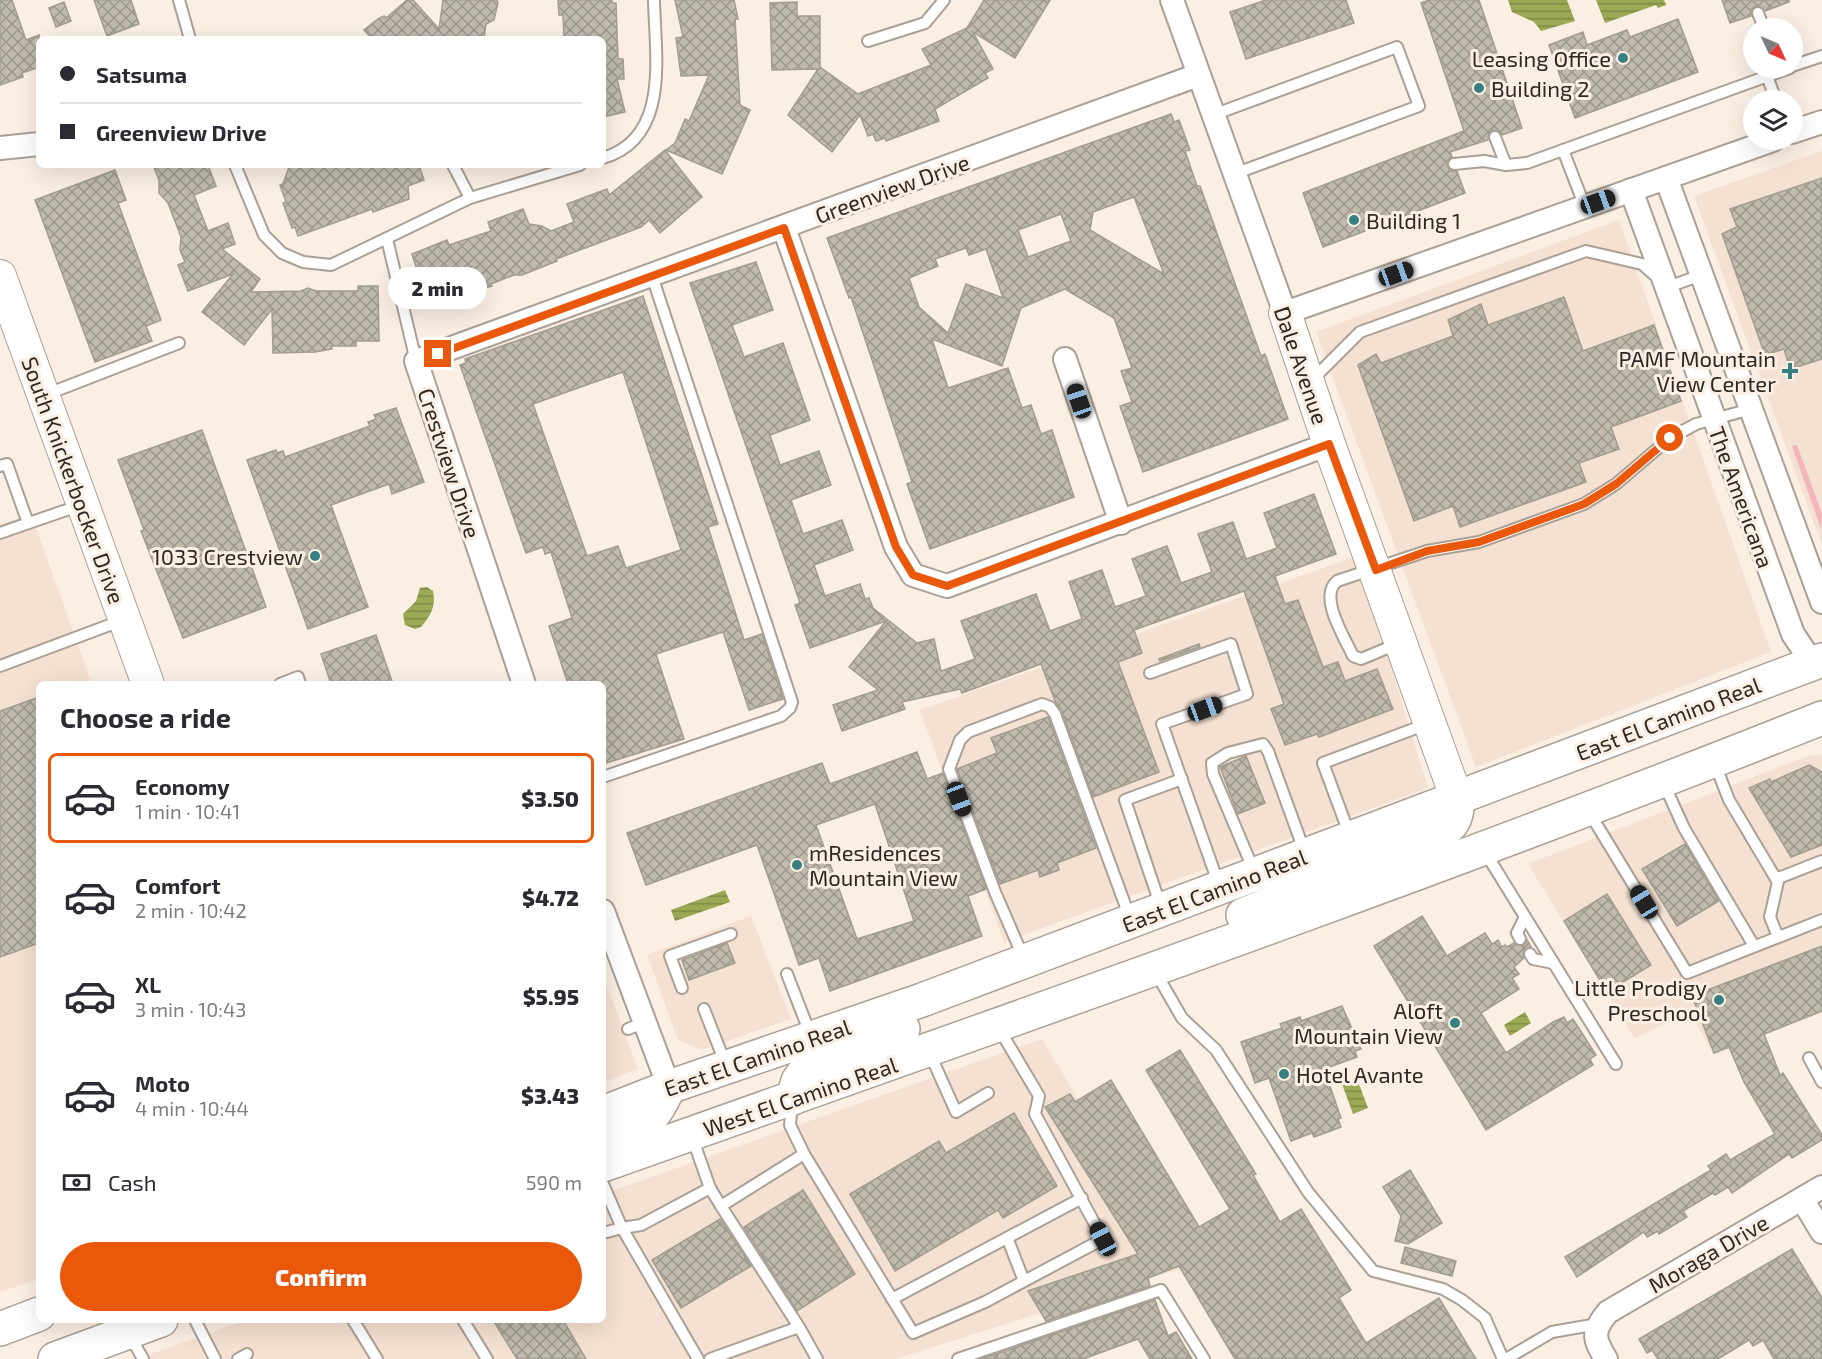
<!DOCTYPE html>
<meta charset="utf-8">
<style>
:root{--surface:#fff;--page:#f2f2f3;--text:#2b2b33;--muted:#7c7c81;--line:#e1e1e2;--accent:#ea580c}
body{margin:0;font-family:"Exo 2",sans-serif;background:var(--page);color:var(--text);height:100vh;display:flex;flex-direction:column;font-size:22px;white-space:nowrap}
*{box-sizing:border-box;margin:0}
p{font-size:20px;color:var(--muted)}
.icon{flex:none;width:33px;height:33px;fill:none;stroke:currentColor;stroke-width:2;stroke-linecap:round;stroke-linejoin:round}
.map{position:relative;flex:1;overflow:hidden}
.details{position:absolute;left:36px;top:681px;width:570px;height:642px;display:flex;flex-direction:column;background:var(--surface);border-radius:9px;box-shadow:0 6px 24px #0002}
.details>*{flex:none}
.hud{position:absolute;left:36px;top:36px;width:570px;height:132px;border-radius:9px;box-shadow:0 6px 24px #0002;display:grid;align-content:center;height:132px;padding:0 24px;background:var(--surface)}
.needle{width:39px;rotate:134deg}
.controls{position:absolute;left:1743px;top:18px;display:grid;gap:12px}
.controls a{display:grid;place-items:center;width:60px;height:60px;border-radius:50%;background:var(--surface);box-shadow:0 6px 24px #0002;font-size:30px}
.end{position:absolute;width:27px;height:27px;margin:-14px;border:8px solid #ea580c;background:#fff;box-shadow:0 0 0 3px #fff}
.from{border-radius:50%}
.bubble{position:absolute;height:42px;border-radius:21px;background:var(--surface);box-shadow:0 6px 24px #0002;font-size:20px;font-weight:800;line-height:42px;text-align:center}
.car{position:absolute;width:18px;height:36px;margin:-18px -9px;border-radius:8px;box-shadow:0 0 4px 2px #0007;background:linear-gradient(#222 24%,#8ab4d8 0 40%,#222 0 76%,#8ab4d8 0 86%,#222 0)}
.hud b{display:flex;align-items:center;gap:21px;height:57px;font-size:22px}
.hud b+b{border-top:2px solid var(--line)}
.hud i{width:15px;height:15px;background:var(--text)}
ul{padding:0;list-style:none}
li{display:flex;align-items:center;gap:18px;height:90px;margin:0 12px 9px;padding:0 12px;border:3px solid transparent;border-radius:9px}
li div{flex:1}
li b{display:block;font-size:22px}
li em{font-style:normal;font-weight:800}
li.current{border-color:var(--accent)}
li>.icon{width:54px;height:54px;stroke-width:1.5}
h2{padding:0 24px;font-size:27px;line-height:72px}
.pay{display:flex;align-items:center;gap:15px;height:66px;padding:0 24px;font-size:22px}
.pay p{margin-inline-start:auto}
.cta{display:flex;gap:12px;margin-top:auto;padding:12px 24px}
.cta a{flex:1;height:69px;border-radius:36px;background:var(--accent);color:#fff;font-size:24px;font-weight:800;line-height:69px;text-align:center}
.map>svg:first-child{display:block}
.built{fill:#f4e1d1}
.grass{fill:#f3b4bb}
.water{fill:url(#water-rules)}
.building{fill:url(#building-cross-hatch);stroke:#a19d8f;stroke-width:1.5;fill-rule:evenodd}
.lines{fill:none;stroke-linecap:round;stroke-linejoin:round}
.lane-casing{stroke:#aba095;stroke-width:14}
.street-casing{stroke:#aba095;stroke-width:26}
.secondary-casing{stroke:#aba095;stroke-width:34}
.primary-casing{stroke:#aba095;stroke-width:36}
.lane{stroke:#fff;stroke-width:10}
.street{stroke:#fff;stroke-width:22}
.secondary{stroke:#fff;stroke-width:32}
.primary{stroke:#fff;stroke-width:33}
.route{stroke:#ea580c;stroke-width:8}
.poi-dot{fill:#378082;stroke:#fbeee3;stroke-width:2}
.labels{text-anchor:middle;dominant-baseline:central;stroke-width:6;stroke-linejoin:round;paint-order:stroke}
.poi-label{font-size:22px;fill:#2d2824;stroke:#fbeee3;text-anchor:end}
.street-label{font-size:22px;fill:#2d2824;stroke:#fbeee3}
</style>
<div class="map">
<svg width="1822" height="1359" viewBox="0 0 1822 1359">
<defs>
<pattern id="water-rules" width="6" height="5" patternUnits="userSpaceOnUse" patternTransform="scale(1.5)"><rect width="6" height="5" fill="#99a954"/><path d="M0 2.5h6" fill="none" stroke="#7d8a45"/></pattern>
<pattern id="building-cross-hatch" width="8" height="8" patternUnits="userSpaceOnUse" patternTransform="scale(1.5)"><rect width="8" height="8" fill="#bfbaac"/><path d="M0 0l8 8M0 8l8-8" fill="none" stroke="#9c978c"/></pattern>
</defs>
<rect width="100%" height="100%" fill="#fbeee3"/>
<g class="built">
<path d="M1822 151V545L1694 196Z"/>
<path d="M1619 220 1771 652 1476 767 1316 332Z"/>
<path d="M31 514 92 684H39V1279L0 1292V525Z"/>
<path d="M1357 556 1428 788 1004 942 920 710Z"/>
<path d="M1822 754V1013L1714 1055 1688 1010 1635 1039 1528 864 1808 756Z"/>
<path d="M751 916 791 1019 701 1050 678 1040 647 955Z"/>
<path d="M603 975 638 1069 603 1082Z"/>
<path d="M1042 1039 1180 1269 895 1359H137L247 1320H603V1194Z"/>
</g>
<path class="grass" d="M1797 445 1822 514 1821 529 1792 446Z"/>
<g class="water">
<path d="M1508 0H1567L1575 21 1541 31 1534 22 1512 12Z"/>
<path d="M1596 0H1664L1666 5 1658 8 1656 5 1605 23Z"/>
<path d="M427 587 433 591C436 607 431 615 421 627L415 629 405 625 403 614 416 601 420 588Z"/>
<path d="M725 890 730 902 675 921 671 910Z"/>
<path d="M1525 1012 1531 1023 1510 1036 1504 1025Z"/>
<path d="M1357 1079 1368 1108 1353 1114 1342 1084Z"/>
</g>
<g class="building">
<path d="M0 0H12L26 40 39 35V67L22 73 23 77 0 85Z"/>
<path d="M94 0H131L139 24 107 36Z"/>
<path d="M407 0H413L439 29 443 0H497L498 3 494 20 486 24 484 39H372L364 30 378 19 384 16 386 18Z"/>
<path d="M558 0H612V3H616L618 59H623L624 79H617L625 112 603 117V39H564L563 15H559Z"/>
<path d="M675 0H734L738 19H735L740 105 750 110 722 174 666 150 675 143 685 119 689 121 709 75 681 76 676 38 683 37Z"/>
<path d="M984 0H1050L1015 58 973 32 993 69 985 73 988 78 935 109 939 121 886 141 885 138 876 141 873 134 868 136 860 115 832 152 788 115 818 69 772 70 770 3 797 2V16H820V67L858 94 931 65 922 49 967 28Z"/>
<path d="M1266 0H1346L1354 23 1246 59 1230 12Z"/>
<path d="M1429 0H1479L1522 128 1502 135 1493 130 1489 133 1488 140 1450 152 1452 157 1447 165 1450 171H1457L1465 193 1323 247 1303 193 1464 131 1421 3Z"/>
<path d="M1722 0H1789V2L1765 11 1756 6 1752 9 1751 16 1730 23Z"/>
<path d="M64 2 71 21 56 27 49 8Z"/>
<path d="M1678 19 1698 72 1575 118 1549 45 1583 32 1587 45 1627 30 1630 37Z"/>
<path d="M1171 114 1174 122 1179 120 1190 150 1185 151 1197 186H1200L1261 356 1265 354 1288 419 1143 472 1120 406 1132 402 1121 371 1132 368 1114 318 1065 289 1021 308 1002 366 932 339 948 388 1008 368 1022 408 1031 405 1041 434 1052 430 1074 497 930 549 907 484 912 482 873 363 851 297 849 298 827 238ZM1134 197 1164 274 1090 230 1093 212ZM1061 214 1071 241 1028 257 1018 230ZM966 248 969 255 986 249 1003 298 966 284 948 333 919 307 909 278 938 266 935 259Z"/>
<path d="M665 150 702 197 660 233 649 220 641 227 556 259 557 261 522 275H514L491 284 492 286 428 305 412 254 447 240 449 245 491 231 488 222 523 209 529 224 542 226 551 231 574 222 567 204 607 189 609 195Z"/>
<path d="M153 165H208L216 186 194 195 208 231 228 223 235 244 222 249 260 279 251 292 301 291 308 288 316 291H358V286H378L379 341H356V346H331L332 349 315 352 273 353 272 309 244 345 202 312 233 274 188 291 178 265 185 262 180 250 181 237 168 203 159 193V180Z"/>
<path d="M295 165H419L424 180 408 186 409 199 373 212 372 209 298 236 295 227 292 228 283 203 286 202 280 185 283 184 289 167Z"/>
<path d="M115 170 126 200 118 203 161 320 146 326 152 341 95 362 35 200Z"/>
<path d="M1822 178V359L1790 369 1784 349 1765 355 1722 234 1737 227 1730 209Z"/>
<path d="M756 262 773 310 732 325 744 357 783 343 810 420 770 435 780 465 819 451 831 485 791 500 803 534 842 520 853 550 814 565 825 596 860 584 865 599 869 598 873 608 917 643 934 639 941 671 975 659 961 621 1036 594 1050 631 1082 619 1069 582 1102 570 1115 607 1146 596 1132 559 1167 546 1181 583 1212 572 1198 534 1233 522 1246 559 1277 548 1264 513 1314 494 1336 554 1275 576 1285 604 1298 600 1323 667 1338 662 1345 681 1377 669 1393 709 1319 737 1317 734 1285 745 1271 709 1284 704 1244 591 1134 630 1142 653 1118 662 1159 772 1093 797 1062 711 1055 701 1041 664 962 693 960 689 902 702 905 709 842 731 833 705 878 690 849 667 886 621 810 648 795 605 800 603 690 283Z"/>
<path d="M643 296 718 524 708 527 744 640 762 634 783 699 749 710 723 632 656 654 684 739 603 764V684H568L549 626 572 618 551 552 545 554 543 547 526 553 460 365 466 363 465 359ZM623 372 681 550 626 568 618 546 587 556 533 404Z"/>
<path d="M1564 297 1583 351 1654 325 1681 401 1611 427 1619 449 1579 463 1586 482 1460 527 1453 506 1414 521 1358 365 1376 354 1381 363 1453 336 1448 320 1481 304 1488 325Z"/>
<path d="M396 408 424 482 392 494 389 484 331 505 368 607 308 629 247 460 276 450 277 453 283 451 285 457 370 426 368 422 376 419 374 415Z"/>
<path d="M202 430 266 607 183 638 141 531 144 530 118 460Z"/>
<path d="M376 635 393 684H331L321 654Z"/>
<path d="M1199 644 1200 647 1160 661 1159 659Z"/>
<path d="M39 697V943L0 957V711Z"/>
<path d="M1048 717 1096 848 1057 863 1059 870 1040 877 1038 870 1000 884 957 769 997 753 991 738Z"/>
<path d="M917 752 927 779 943 773 986 889 968 896 982 936 830 991 819 958 799 965 757 845 646 885 627 833 822 763 830 784ZM875 804 914 921 857 939 816 825Z"/>
<path d="M1246 756 1265 803 1238 814 1220 767Z"/>
<path d="M1809 765 1822 772V845L1791 857 1749 788 1770 779 1771 782Z"/>
<path d="M1685 844 1719 901 1677 926 1642 869Z"/>
<path d="M1607 894 1651 965 1607 992 1564 921Z"/>
<path d="M1422 916 1447 956 1485 933 1492 944 1498 940 1502 947 1505 945 1507 947 1514 943 1523 946 1527 940 1531 947 1524 950V958L1514 967 1519 974 1512 978 1519 989 1481 1013 1506 1053 1553 1022 1564 1017 1567 1023 1573 1019 1596 1055 1590 1059 1593 1065 1486 1130 1374 946Z"/>
<path d="M727 943 735 963 689 980 682 960Z"/>
<path d="M1822 946V1011L1764 1034 1780 1075 1783 1073 1822 1135V1140L1792 1158 1789 1154 1732 1193 1728 1187 1715 1195 1713 1193 1683 1211 1687 1217 1659 1234 1658 1231 1647 1237 1644 1232 1577 1277 1565 1257 1711 1170 1708 1166 1726 1154 1730 1160 1775 1134 1744 1082 1729 1047 1714 1053 1692 996Z"/>
<path d="M1342 1006 1361 1049 1355 1051 1357 1057 1324 1069 1341 1118 1338 1119 1341 1127 1314 1137 1312 1133 1291 1141 1269 1078 1255 1083 1241 1042 1282 1028 1280 1024 1300 1017 1301 1021Z"/>
<path d="M1180 1050 1256 1174 1253 1175 1280 1222 1301 1209 1351 1290 1339 1298 1366 1343 1439 1298 1476 1359H1235L1179 1266 1148 1278 1150 1286 1046 1321 1028 1291 1138 1254 1045 1107 1070 1094 1075 1102 1111 1080 1199 1227 1230 1209 1146 1070Z"/>
<path d="M1014 1113 1057 1186 1003 1218 998 1210 895 1271 850 1194 939 1141 946 1153Z"/>
<path d="M1410 1170 1442 1223 1408 1244 1395 1241 1401 1216 1383 1187Z"/>
<path d="M803 1190 855 1274 797 1311 744 1227Z"/>
<path d="M720 1219 751 1266 681 1308 652 1260Z"/>
<path d="M1405 1247 1456 1261 1452 1276 1401 1263Z"/>
<path d="M1792 1249 1822 1298V1359H1774L1763 1340 1753 1346 1749 1340 1718 1359H1658L1652 1350 1647 1353 1639 1339Z"/>
<path d="M1155 1300 1168 1336 1176 1332 1192 1359H1150L1138 1339 1083 1359H981Z"/>
<path d="M493 1320H563L586 1359H517Z"/>
</g>
<g class="lines">
<defs>
<g id="lane">
<path d="M179 0 190 39"/>
<path d="M1758 13 1764 28"/>
<path d="M868 41 925 23 944 0"/>
<path d="M1792 66 1822 56"/>
<path d="M1767 76 1776 100"/>
<path d="M1213 115 1397 47 1419 106 1234 174"/>
<path d="M1495 137 1506 165"/>
<path d="M1563 150 1585 207"/>
<path d="M603 158C671 138 655 55 654 0"/>
<path d="M1454 164 1484 161 1506 165 1527 163 1790 68"/>
<path d="M235 165 264 235 282 253 303 262 331 265 470 198 580 165"/>
<path d="M453 165 470 198"/>
<path d="M387 239 416 361"/>
<path d="M1312 380 1360 332 1586 251 1642 264 1668 287 1701 275"/>
<path d="M45 395 179 343"/>
<path d="M0 466 7 464 28 523"/>
<path d="M0 533 81 505"/>
<path d="M1397 644 1361 659 1353 656C1345 638 1318 597 1337 581L1427 551 1479 542 1584 504 1616 484 1670 438 1696 424 1751 409"/>
<path d="M0 666 123 620"/>
<path d="M1150 673 1231 644 1247 694 1162 724 1219 885"/>
<path d="M280 684 298 677 300 684"/>
<path d="M1715 764 1729 800 1776 879 1822 861"/>
<path d="M603 777 781 716 790 708 792 702 652 276"/>
<path d="M1664 784 1684 828 1754 946"/>
<path d="M1589 812 1687 973 1822 920"/>
<path d="M1350 836 1323 763 1427 724"/>
<path d="M1485 852 1616 1064"/>
<path d="M1254 871 1213 774 1212 763 1228 753 1263 744 1268 751 1305 853"/>
<path d="M1161 907 1125 800 1182 779"/>
<path d="M1778 937 1770 917 1779 877"/>
<path d="M1520 939 1517 933 1525 917"/>
<path d="M1530 954 1533 959 1553 963"/>
<path d="M1024 959 995 892 949 769 960 740 968 732 1042 704 1050 707 1055 714 1130 918"/>
<path d="M1156 973 1182 1018 1216 1050 1308 1192 1373 1271 1443 1289 1462 1300 1485 1318 1503 1359"/>
<path d="M787 974 811 1036"/>
<path d="M682 988 670 956 731 934"/>
<path d="M704 1009 726 1065"/>
<path d="M628 1029 643 1023"/>
<path d="M930 1054 956 1112 988 1093"/>
<path d="M1809 1058 1822 1082"/>
<path d="M792 1102 790 1125 804 1154 913 1333 985 1302 1103 1239 1035 1114 1039 1096 998 1027"/>
<path d="M692 1137 710 1188"/>
<path d="M603 1184 622 1228 603 1233"/>
<path d="M721 1206 799 1327 817 1359"/>
<path d="M1008 1240 1024 1281"/>
<path d="M892 1299 1082 1198"/>
<path d="M195 1320 215 1359"/>
<path d="M353 1320 377 1359"/>
<path d="M463 1320 487 1359"/>
<path d="M129 1334 143 1359"/>
<path d="M238 1359 247 1354"/>
<path d="M698 1359 622 1228 641 1225 710 1188 721 1206 804 1154"/>
<path d="M710 1359 799 1327"/>
<path d="M958 1359 1161 1290 1204 1359"/>
<path d="M1506 1359 1552 1332 1598 1324"/>
</g>
<g id="street">
<path d="M1172 0 1285 313 1773 140"/>
<path d="M1792 132 1822 122"/>
<path d="M0 148 39 144"/>
<path d="M1666 178 1822 602"/>
<path d="M1631 190 1793 634 1813 664"/>
<path d="M784 228 896 547 913 575 947 586 1329 444"/>
<path d="M1065 359 1121 523"/>
<path d="M524 684 416 361 1198 75"/>
<path d="M603 911 669 1087"/>
<path d="M1802 1199 1822 1232"/>
<path d="M1606 1359C1593 1338 1592 1331 1608 1312L1822 1187"/>
</g>
<g id="secondary">
<path d="M0 276 148 684"/>
<path d="M1285 313 1329 444 1457 799"/>
</g>
<g id="primary">
<path d="M1243 915 1441 832C1455 825 1458 813 1457 799"/>
<path d="M793 1098 798 1081 807 1068 903 1029"/>
<path d="M603 1113 669 1087 922 1000 1822 660"/>
<path d="M603 1141C645 1125 649 1128 669 1087"/>
<path d="M603 1165C1011 1020 1420 878 1822 718"/>
<path d="M0 1329 39 1314"/>
<path d="M55 1359 161 1320"/>
</g>
</defs>
<use href="#lane" class="lane-casing"/>
<use href="#street" class="street-casing"/>
<use href="#secondary" class="secondary-casing"/>
<use href="#primary" class="primary-casing"/>
<use href="#lane" class="lane"/>
<use href="#street" class="street"/>
<use href="#secondary" class="secondary"/>
<use href="#primary" class="primary"/>
</g>
<g class="lines">
<path class="route" d="M438 354 784 228 896 547 913 575 947 586 1329 444 1376 570 1427 551 1479 542 1584 504 1616 484 1670 438"/>
</g>
<g class="poi-dot">
<circle cx="1623" cy="58" r="6"/>
<circle cx="1479" cy="88" r="6"/>
<circle cx="1354" cy="220" r="6"/>
<path d="M1787 362h6v6h6v6h-6v6h-6v-6h-6v-6h6z"/>
<circle cx="315" cy="556" r="6"/>
<circle cx="797" cy="865" r="6"/>
<circle cx="1719" cy="1000" r="6"/>
<circle cx="1455" cy="1023" r="6"/>
<circle cx="1284" cy="1074" r="6"/>
</g>
<g class="labels">
<g class="poi-label">
<text x="1611" y="58">Leasing Office</text>
<text x="1491" y="88" text-anchor="start">Building 2</text>
<text x="1366" y="220" text-anchor="start">Building 1</text>
<text x="1776" y="358">PAMF Mountain<tspan x="1776" dy="25">View Center</tspan></text>
<text x="303" y="556">1033 Crestview</text>
<text x="809" y="852" text-anchor="start">mResidences<tspan x="809" dy="25">Mountain View</tspan></text>
<text x="1707" y="987">Little Prodigy<tspan x="1707" dy="25">Preschool</tspan></text>
<text x="1443" y="1010">Aloft<tspan x="1443" dy="25">Mountain View</tspan></text>
<text x="1296" y="1074" text-anchor="start">Hotel Avante</text>
</g>
<g class="street-label">
<text transform="translate(892 188) rotate(-20)">Greenview Drive</text>
<text transform="translate(1302 365) rotate(71)">Dale Avenue</text>
<text transform="translate(450 463) rotate(72)">Crestview Drive</text>
<text transform="translate(74 480) rotate(70)">South Knickerbocker Drive</text>
<text transform="translate(1742 497) rotate(70)">The Americana</text>
<text transform="translate(1668 718) rotate(-21)">East El Camino Real</text>
<text transform="translate(1214 890) rotate(-21)">East El Camino Real</text>
<text transform="translate(757 1057) rotate(-19)">East El Camino Real</text>
<text transform="translate(800 1096) rotate(-19)">West El Camino Real</text>
<text transform="translate(1708 1253) rotate(-30)">Moraga Drive</text>
</g>
</g>
</svg>
<div class="controls">
<a><svg class="needle" viewBox="-14 -14 28 28"><path d="M0-13l5 13h-10z" fill="#e53935"/><path d="M0 13l5-13h-10z" fill="#7c7c81"/></svg></a>
<a><svg class="icon" aria-label="layers" viewBox="0 0 24 24"><path d="M12 4l9 5-9 5-9-5zM3 14l9 5 9-5"/></svg></a>
</div>
<i class="end from" style="left:1670px;top:438px"></i>
<i class="end" style="left:438px;top:354px"></i>
<div class="bubble" style="left:388px;top:267px;width:99px">2 min</div>
<i class="car" style="left:1598px;top:202px;rotate:70deg"></i>
<i class="car" style="left:1396px;top:274px;rotate:70deg"></i>
<i class="car" style="left:1079px;top:401px;rotate:341deg"></i>
<i class="car" style="left:1205px;top:709px;rotate:70deg"></i>
<i class="car" style="left:959px;top:799px;rotate:159deg"></i>
<i class="car" style="left:1644px;top:902px;rotate:329deg"></i>
<i class="car" style="left:1103px;top:1239px;rotate:332deg"></i>
<div class="hud">
<b><i class="from"></i>Satsuma</b>
<b><i></i>Greenview Drive</b>
</div>
<section class="details">
<h2>Choose a ride</h2>
<ul>
<li class="current"><svg class="icon" aria-label="car" viewBox="0 0 24 24"><path d="M5 17H2v-5l4-1 3-4h7l3 4 3 1v5h-3M9 17h6M6 11h13"/><circle cx="7" cy="17" r="2"/><circle cx="17" cy="17" r="2"/></svg><div><b>Economy</b><p>1 min · 10:41</p></div><em>$3.50</em></li>
<li><svg class="icon" aria-label="car" viewBox="0 0 24 24"><path d="M5 17H2v-5l4-1 3-4h7l3 4 3 1v5h-3M9 17h6M6 11h13"/><circle cx="7" cy="17" r="2"/><circle cx="17" cy="17" r="2"/></svg><div><b>Comfort</b><p>2 min · 10:42</p></div><em>$4.72</em></li>
<li><svg class="icon" aria-label="car" viewBox="0 0 24 24"><path d="M5 17H2v-5l4-1 3-4h7l3 4 3 1v5h-3M9 17h6M6 11h13"/><circle cx="7" cy="17" r="2"/><circle cx="17" cy="17" r="2"/></svg><div><b>XL</b><p>3 min · 10:43</p></div><em>$5.95</em></li>
<li><svg class="icon" aria-label="car" viewBox="0 0 24 24"><path d="M5 17H2v-5l4-1 3-4h7l3 4 3 1v5h-3M9 17h6M6 11h13"/><circle cx="7" cy="17" r="2"/><circle cx="17" cy="17" r="2"/></svg><div><b>Moto</b><p>4 min · 10:44</p></div><em>$3.43</em></li>
</ul>
<div class="pay"><svg class="icon" aria-label="cash" viewBox="0 0 24 24"><path d="M3 7h18v10H3z"/><circle cx="12" cy="12" r="2"/></svg>Cash<p>590 m</p></div>
<div class="cta"><a>Confirm</a></div>
</section>
</div>
